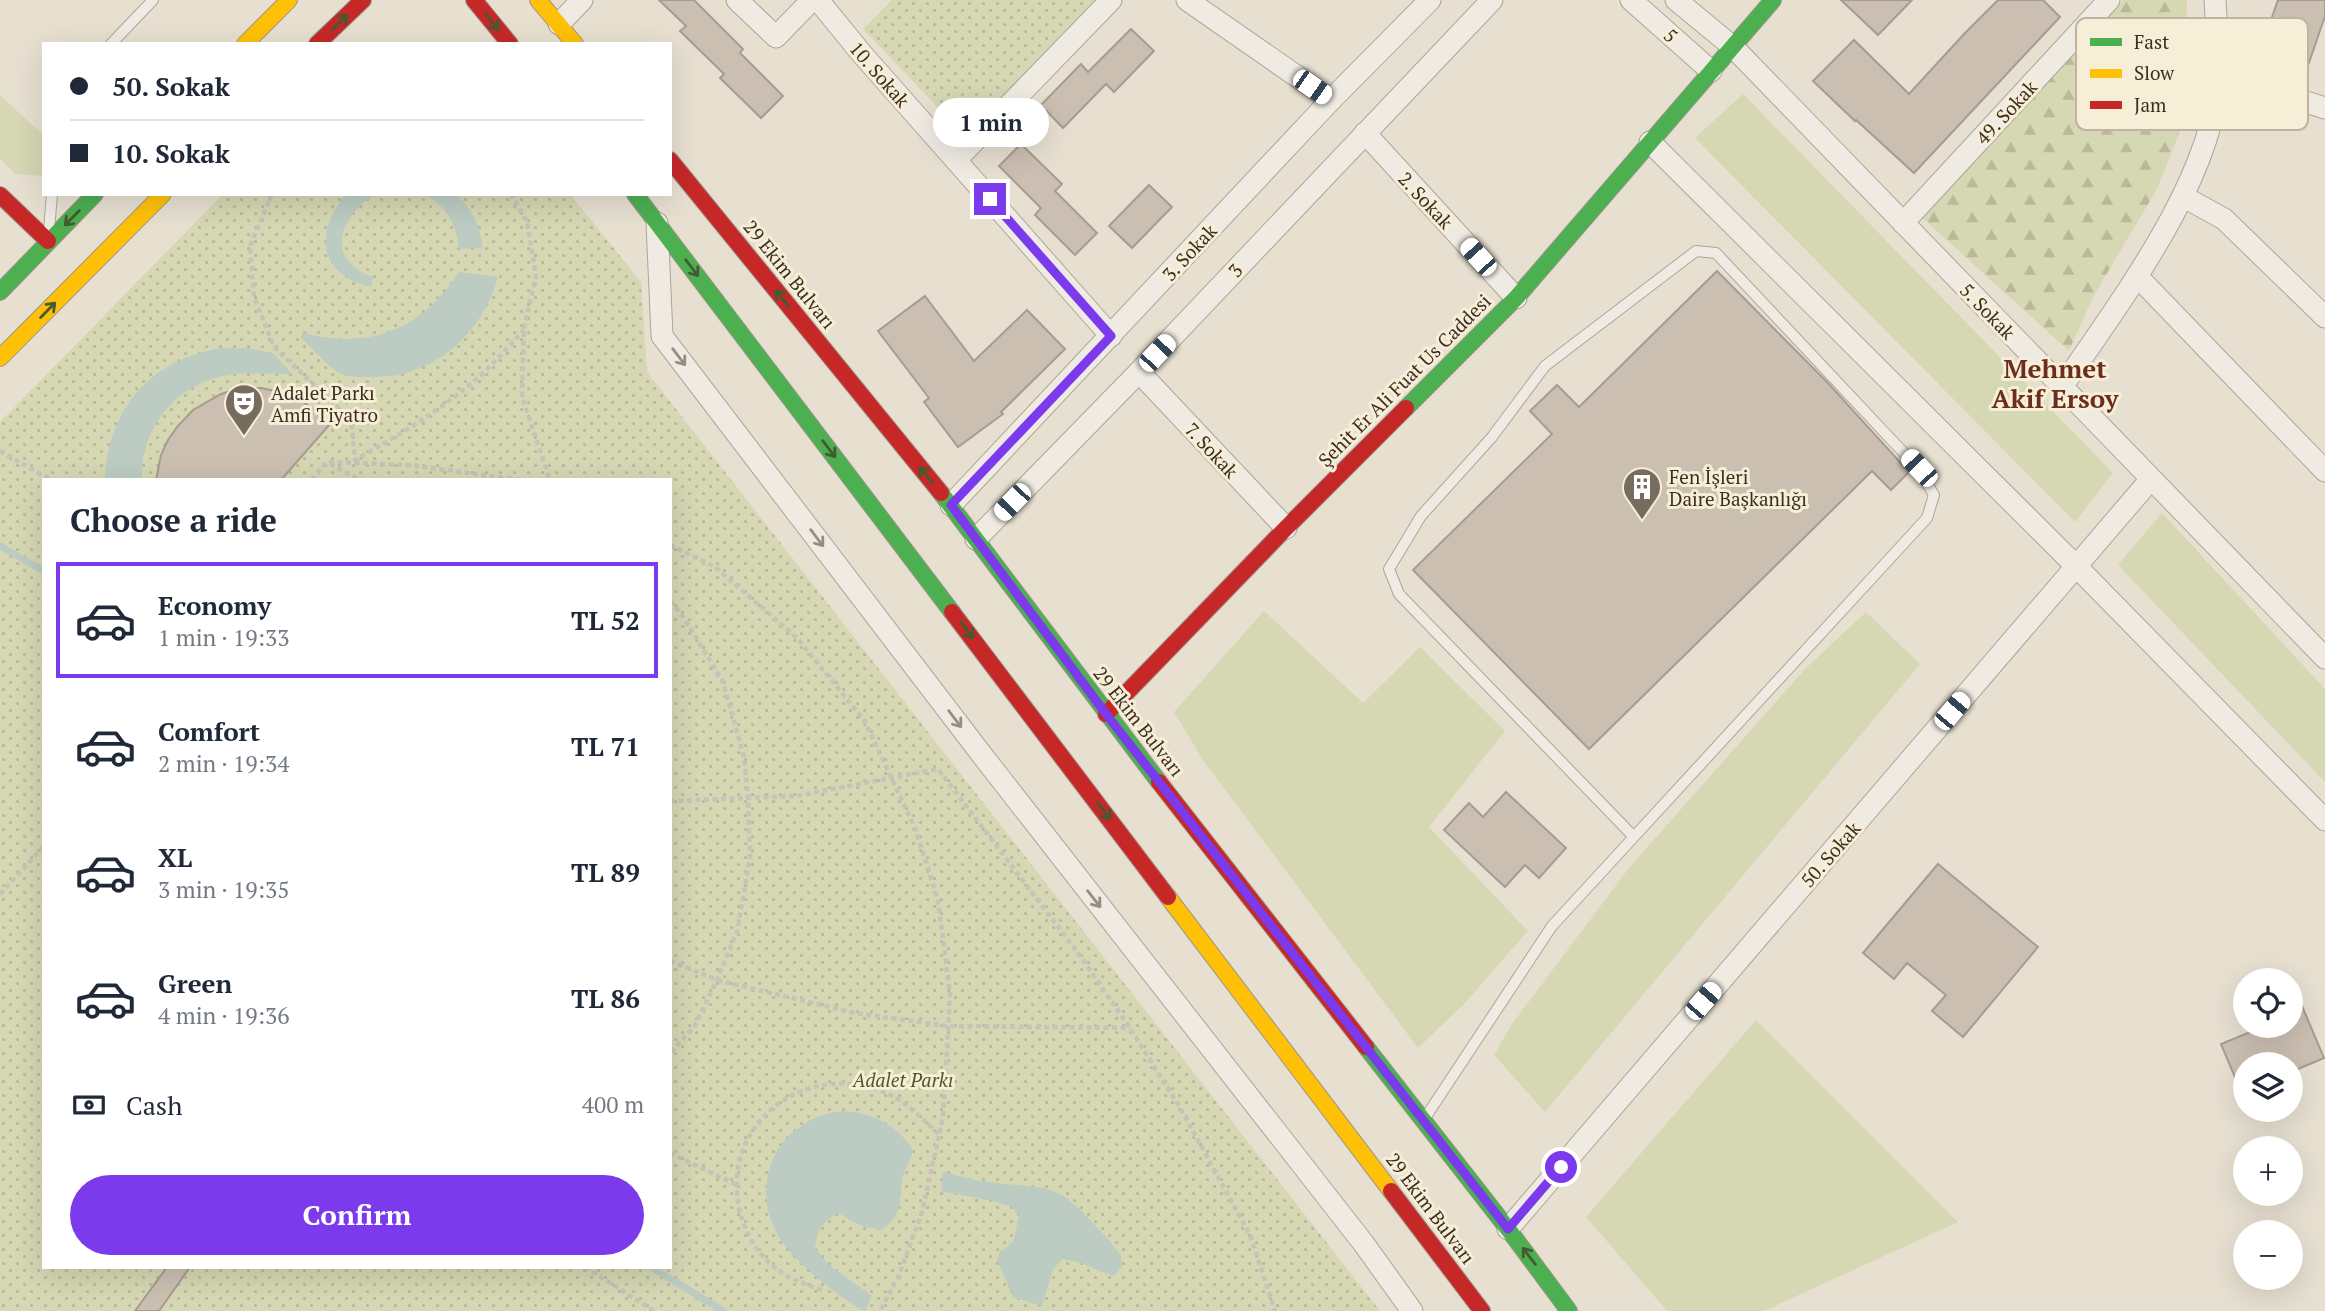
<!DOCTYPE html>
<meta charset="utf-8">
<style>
:root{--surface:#fff;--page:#f2f2f3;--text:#1f2937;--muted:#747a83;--line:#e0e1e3;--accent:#7c3aed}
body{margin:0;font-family:"PT Serif",serif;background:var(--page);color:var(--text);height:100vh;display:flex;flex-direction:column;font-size:26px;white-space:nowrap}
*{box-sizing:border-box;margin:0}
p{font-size:23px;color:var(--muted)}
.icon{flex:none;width:38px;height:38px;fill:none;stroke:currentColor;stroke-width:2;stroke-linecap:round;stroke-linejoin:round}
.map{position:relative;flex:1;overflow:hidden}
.drawer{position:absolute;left:42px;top:478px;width:630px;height:791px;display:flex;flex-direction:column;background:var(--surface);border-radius:0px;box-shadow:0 7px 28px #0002}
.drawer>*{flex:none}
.banner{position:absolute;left:42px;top:42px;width:630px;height:154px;border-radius:0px;box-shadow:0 7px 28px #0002;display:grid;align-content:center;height:154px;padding:0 28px;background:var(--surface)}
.controls{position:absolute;left:2233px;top:968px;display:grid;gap:14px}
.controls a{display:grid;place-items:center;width:70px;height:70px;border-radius:50%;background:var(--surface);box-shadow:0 7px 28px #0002;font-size:35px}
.end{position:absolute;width:32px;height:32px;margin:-16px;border:9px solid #7c3aed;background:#fff;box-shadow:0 0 0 4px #fff}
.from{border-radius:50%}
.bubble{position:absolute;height:49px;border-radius:24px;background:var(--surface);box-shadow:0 7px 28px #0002;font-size:23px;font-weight:600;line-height:49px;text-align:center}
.car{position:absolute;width:21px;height:42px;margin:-21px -10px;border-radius:9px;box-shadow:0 0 5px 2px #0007;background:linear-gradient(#fff 24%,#345 0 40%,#fff 0 76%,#345 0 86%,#fff 0)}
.banner b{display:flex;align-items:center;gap:24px;height:66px;font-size:26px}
.banner b+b{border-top:2px solid var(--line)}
.banner i{width:18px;height:18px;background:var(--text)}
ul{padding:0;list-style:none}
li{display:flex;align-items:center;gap:21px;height:116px;margin:0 14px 10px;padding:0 14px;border:4px solid transparent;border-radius:0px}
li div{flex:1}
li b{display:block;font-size:26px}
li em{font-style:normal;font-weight:600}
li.selected{border-color:var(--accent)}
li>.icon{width:63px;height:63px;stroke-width:1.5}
h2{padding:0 28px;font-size:32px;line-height:84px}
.pay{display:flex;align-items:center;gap:18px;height:77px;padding:0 28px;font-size:26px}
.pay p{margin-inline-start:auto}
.button{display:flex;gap:14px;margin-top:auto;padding:14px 28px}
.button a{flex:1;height:80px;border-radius:42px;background:var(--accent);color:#fff;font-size:28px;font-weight:600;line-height:80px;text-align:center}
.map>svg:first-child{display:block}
.grass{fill:#d6d7b3}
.forest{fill:url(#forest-firs)}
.park{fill:url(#park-dots);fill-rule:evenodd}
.water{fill:#bcccc2}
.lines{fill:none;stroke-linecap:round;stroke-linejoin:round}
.stream{stroke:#bcccc2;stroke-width:7}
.building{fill:#cbbfb2;stroke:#a89c90;stroke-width:2}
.lane-casing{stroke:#ada599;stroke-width:12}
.street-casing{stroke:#ada599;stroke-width:23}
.fast-casing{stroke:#9c958a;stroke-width:18}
.slow-casing{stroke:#9c958a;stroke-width:18}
.jam-casing{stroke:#9c958a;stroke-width:18}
.path{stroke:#c8c2b9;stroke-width:4.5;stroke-dasharray:5 3.5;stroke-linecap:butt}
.lane{stroke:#efebe3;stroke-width:10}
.street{stroke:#efebe3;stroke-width:21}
.fast{stroke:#4caf50;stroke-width:16}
.slow{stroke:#ffc107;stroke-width:16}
.jam{stroke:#c62828;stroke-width:16}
.oneway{stroke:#425b31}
.oneway2{stroke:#968c82}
.route{stroke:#7c3aed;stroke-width:9}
.labels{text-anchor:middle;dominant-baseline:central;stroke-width:6;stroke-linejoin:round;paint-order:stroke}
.street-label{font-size:19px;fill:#3d2e20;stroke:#f7eed8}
.poi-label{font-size:19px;fill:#3d2e20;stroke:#f7eed8;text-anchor:start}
.park-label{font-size:19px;font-style:italic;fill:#4d5a26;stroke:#f7eed8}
.district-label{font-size:26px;font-weight:bold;fill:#6b2e1e;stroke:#f7eed8}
.key{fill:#f7eed8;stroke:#bfb4a1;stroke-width:2}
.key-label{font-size:19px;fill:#3d2e20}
</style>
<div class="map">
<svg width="2325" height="1311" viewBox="0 0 2325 1311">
<defs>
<pattern id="forest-firs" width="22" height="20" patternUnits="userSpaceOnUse" patternTransform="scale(1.75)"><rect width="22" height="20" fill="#d6d7b3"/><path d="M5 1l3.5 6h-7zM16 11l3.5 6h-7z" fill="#b9b99a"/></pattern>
<pattern id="park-dots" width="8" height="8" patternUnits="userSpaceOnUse" patternTransform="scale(1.75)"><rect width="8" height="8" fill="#d6d7b3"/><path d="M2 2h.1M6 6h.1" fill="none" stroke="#b9b99a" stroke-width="1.8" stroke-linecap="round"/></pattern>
</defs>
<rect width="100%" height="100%" fill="#e7e0d1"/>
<g class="grass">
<path d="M1743 94 2113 473 2075 522 1695 138Z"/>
<path d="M0 95 44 136V176L15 174 0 159Z"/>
<path d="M2162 513 2325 689V782L2118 565Z"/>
<path d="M1264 611 1363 703 1420 647 1505 731 1429 827 1528 931 1464 1004 1418 1048 1203 760 1174 712Z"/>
<path d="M1866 612 1920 664 1545 1112 1494 1055 1512 1024 1629 868 1805 669Z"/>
<path d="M1756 1020 1958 1222 1764 1311H1667L1586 1217Z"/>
</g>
<path class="forest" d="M2123 0H2187L2185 118 2157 189 2093 297 2069 351 1917 213Z"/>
<g class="park">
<path d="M892 0H1097L967 138 863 29Z"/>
<path d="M223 194H570L641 282 647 372 1380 1311H0V422ZM44 480H670V1267H44Z"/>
</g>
<g class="water">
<path d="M346 194H376C340 214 323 261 373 277L371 287C318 274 314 233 346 194Z"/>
<path d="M424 194H456C473 210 480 226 483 248L459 249C457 224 446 206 424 194Z"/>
<path d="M459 272 498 277C482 334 434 378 372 377 363 377 349 378 340 373 329 368 310 346 300 337L304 333C369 351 424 328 459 272Z"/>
<path d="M221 348H247L273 353 292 374C274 374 255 373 237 374 182 378 140 424 142 479H105C108 408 151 360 221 348Z"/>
<path d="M842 1111C872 1112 897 1125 913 1150 911 1162 905 1166 903 1176 898 1199 905 1214 882 1230 864 1228 853 1223 839 1213 822 1221 818 1230 815 1248L828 1264 872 1296 865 1311C839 1298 800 1266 783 1243 744 1188 776 1118 842 1111Z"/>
<path d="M943 1172 979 1181 1045 1188 1062 1195 1078 1207 1110 1241 1121 1256 1122 1267 1113 1276 1078 1262 1062 1259 1053 1270 1042 1306 1013 1297 997 1260 1000 1252 1013 1242 1019 1216 1012 1207 993 1201 941 1191Z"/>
</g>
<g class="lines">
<g class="stream">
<path d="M0 546 44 571"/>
<path d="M651 1267 723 1311"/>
</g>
</g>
<g class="building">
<path d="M659 0H694L743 49 740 53 783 96 761 118 720 78 724 74 680 31 686 26Z"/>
<path d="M1841 0H1912L1878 35Z"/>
<path d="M1998 0H2043L2060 17 1914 173 1856 120 1855 121 1813 81 1854 40 1909 94 1964 34Z"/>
<path d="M2278 0H2325V16L2301 86 2253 71Z"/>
<path d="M1131 29 1154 51 1114 92 1106 84 1063 128 1041 105 1081 64 1088 72Z"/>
<path d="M1021 144 1062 184 1055 191 1097 233 1075 255 1035 215 1041 208 999 166Z"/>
<path d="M1149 185 1172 207 1132 248 1109 226Z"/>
<path d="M1717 271 1827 382 1909 472 1891 490 1872 471 1589 749 1413 570 1552 434 1530 411 1557 385 1579 407Z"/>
<path d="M925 296 974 361 1027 310 1065 349 1001 412 1003 414 958 447 924 402 929 398 878 331Z"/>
<path d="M261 388 285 393 299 399 319 413 330 424 281 480H156L161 455 168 440 177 427 193 410 221 394 237 389Z"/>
<path d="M1506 792 1566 848 1539 878 1525 865 1505 887 1444 830 1469 803 1483 817Z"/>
<path d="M1938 864 2038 947 1963 1037 1932 1011 1946 995 1930 982 1907 963 1894 979 1863 953Z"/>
<path d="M2291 980 2324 1058 2291 1072V1064H2245V1101L2221 1044 2265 1026H2291Z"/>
<path d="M167 1267H190L159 1311H135Z"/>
</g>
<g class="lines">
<defs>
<g id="lane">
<path d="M111 44 153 0"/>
<path d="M49 230 52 194"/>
<path d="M1427 1115 1552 926 1927 518 1934 495 1918 468 1716 253 1696 251 1545 366 1492 437 1421 516 1389 569 1399 594 1634 837"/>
</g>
<g id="street">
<path d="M737 0 776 37 812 0"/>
<path d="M818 0 862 54 1111 336"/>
<path d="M1187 0 1331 100"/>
<path d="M1631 0 1711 71"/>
<path d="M1676 0 1733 47 2325 658"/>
<path d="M559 24 582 0"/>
<path d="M2219 74 2325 108"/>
<path d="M1365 133 1516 298"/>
<path d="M1650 142 2076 566 2325 820"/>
<path d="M956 160 1111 0"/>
<path d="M2184 197 2224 219 2325 317"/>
<path d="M657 223 662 336 982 755 1364 1244 1412 1311"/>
<path d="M1903 223 2109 0"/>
<path d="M2137 276 2325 471"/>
<path d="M1139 372 1286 528"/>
<path d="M2062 387C2120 301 2213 181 2219 75 2220 50 2216 25 2215 0"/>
<path d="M951 505 1331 100 1430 0"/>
<path d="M976 539 1139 372 1492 0"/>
<path d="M1508 1229 2151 479"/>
</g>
<g id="fast">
<path d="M635 194 952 612"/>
<path d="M0 292 95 194"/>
<path d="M1406 408 1516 298 1773 0"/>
<path d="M941 493 1159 782"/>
<path d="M1366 1047 1508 1229 1569 1311"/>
</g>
<g id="slow">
<path d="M538 0 575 44"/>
<path d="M245 44 289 0"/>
<path d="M0 358 163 194"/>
<path d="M1168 897 1391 1191"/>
</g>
<g id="jam">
<path d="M474 0 510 44"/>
<path d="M317 44 363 0"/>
<path d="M670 160 941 493"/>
<path d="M0 195 48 241"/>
<path d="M952 612 1168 897"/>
<path d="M1106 714 1286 528 1406 408"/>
<path d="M1159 782 1366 1047"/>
<path d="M1391 1191 1482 1311"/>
</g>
</defs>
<use href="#lane" class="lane-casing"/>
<use href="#street" class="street-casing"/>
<use href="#fast" class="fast-casing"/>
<use href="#slow" class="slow-casing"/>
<use href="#jam" class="jam-casing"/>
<g class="path">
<path d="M272 194 250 246 254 297 274 347 351 420 355 460C400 435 444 408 482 374 497 360 510 345 524 330"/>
<path d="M511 194 527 222 536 276 524 328 522 397 550 480"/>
<path d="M0 451 51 480"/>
<path d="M330 464 361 480"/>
<path d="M312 480 327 462 410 465 520 480"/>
<path d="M670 545 715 567 797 638 864 720 915 828 938 900 950 994 943 1118 922 1212 899 1275 880 1311"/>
<path d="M670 601 684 618 723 682 744 757 748 798 750 858 737 932 717 980 694 1027 670 1053"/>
<path d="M670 801 796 796 938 769 1078 953 1130 1028 1183 1113 1250 1235 1275 1311"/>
<path d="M0 894 44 846"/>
<path d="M670 961 717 980 855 1013 948 1026 1130 1028"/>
<path d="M670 1153 737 1185"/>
<path d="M585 1267 654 1311"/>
<path d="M822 1290C805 1284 789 1279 774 1267 756 1252 744 1231 739 1208 721 1123 806 1060 884 1092 905 1100 922 1119 939 1134"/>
</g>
<use href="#lane" class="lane"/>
<use href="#street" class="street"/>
<use href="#fast" class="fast"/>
<use href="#slow" class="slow"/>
<use href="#jam" class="jam"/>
</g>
<defs><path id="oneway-shaft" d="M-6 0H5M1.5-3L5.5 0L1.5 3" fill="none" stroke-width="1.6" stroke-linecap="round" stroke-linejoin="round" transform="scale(1.75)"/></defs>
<g class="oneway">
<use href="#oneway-shaft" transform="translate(340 22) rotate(-44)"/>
<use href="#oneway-shaft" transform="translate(492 22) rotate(50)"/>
<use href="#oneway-shaft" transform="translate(72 218) rotate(135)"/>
<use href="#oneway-shaft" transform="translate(692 268) rotate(53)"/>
<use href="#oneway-shaft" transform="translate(782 298) rotate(-129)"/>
<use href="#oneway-shaft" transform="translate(48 310) rotate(-45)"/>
<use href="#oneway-shaft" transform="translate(829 449) rotate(53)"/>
<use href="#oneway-shaft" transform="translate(926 475) rotate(-129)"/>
<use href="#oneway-shaft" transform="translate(967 630) rotate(53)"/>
<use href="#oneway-shaft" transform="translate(1104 811) rotate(53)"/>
<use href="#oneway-shaft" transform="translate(1529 1256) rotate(-127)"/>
</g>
<g class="oneway2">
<use href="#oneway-shaft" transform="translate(679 357) rotate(53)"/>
<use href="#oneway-shaft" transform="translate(817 538) rotate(53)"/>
<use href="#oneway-shaft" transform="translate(955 719) rotate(53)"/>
<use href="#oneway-shaft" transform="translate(1094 899) rotate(52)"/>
</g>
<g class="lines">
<path class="route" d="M990 199 1111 336 951 505 1106 714 1508 1229 1561 1167"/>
</g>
<defs>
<symbol id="theatre-pin" viewBox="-11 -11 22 30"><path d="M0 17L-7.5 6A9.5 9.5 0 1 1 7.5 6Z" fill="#786c5e" stroke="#f7eed8"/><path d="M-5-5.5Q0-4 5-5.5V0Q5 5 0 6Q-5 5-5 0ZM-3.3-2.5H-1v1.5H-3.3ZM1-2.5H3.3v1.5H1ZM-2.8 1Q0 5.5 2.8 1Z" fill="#fff"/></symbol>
<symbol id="building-pin" viewBox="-11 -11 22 30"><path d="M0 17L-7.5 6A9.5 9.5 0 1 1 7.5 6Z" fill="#786c5e" stroke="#f7eed8"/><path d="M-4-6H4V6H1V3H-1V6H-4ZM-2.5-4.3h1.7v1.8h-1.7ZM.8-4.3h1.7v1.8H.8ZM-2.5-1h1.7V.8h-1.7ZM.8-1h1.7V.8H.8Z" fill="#fff"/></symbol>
</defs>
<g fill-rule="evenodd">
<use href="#theatre-pin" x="222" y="381" width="44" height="60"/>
<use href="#building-pin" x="1620" y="465" width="44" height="60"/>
</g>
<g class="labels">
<g class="street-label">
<text transform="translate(1671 35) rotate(42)">5</text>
<text transform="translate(880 74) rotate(49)">10. Sokak</text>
<text transform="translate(2006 112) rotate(-47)">49. Sokak</text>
<text transform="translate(1426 200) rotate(47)">2. Sokak</text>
<text transform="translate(1189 252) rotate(-47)">3. Sokak</text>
<text transform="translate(1235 270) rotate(-47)">3</text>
<text transform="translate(790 274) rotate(51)">29 Ekim Bulvarı</text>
<text transform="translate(1988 311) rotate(46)">5. Sokak</text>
<text transform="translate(1404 380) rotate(-45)">Şehit Er Ali Fuat Us Caddesi</text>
<text transform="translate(1212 450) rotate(47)">7. Sokak</text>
<text transform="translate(1139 721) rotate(52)">29 Ekim Bulvarı</text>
<text transform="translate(1830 854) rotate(-49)">50. Sokak</text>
<text transform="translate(1431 1208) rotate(53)">29 Ekim Bulvarı</text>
</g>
<g class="poi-label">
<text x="271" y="392">Adalet Parkı<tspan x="271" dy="22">Amfi Tiyatro</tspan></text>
<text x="1669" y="476">Fen İşleri<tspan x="1669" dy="22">Daire Başkanlığı</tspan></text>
</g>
<g class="park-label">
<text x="903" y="1079">Adalet Parkı</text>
</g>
<g class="district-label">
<text x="2055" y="368">Mehmet<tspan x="2055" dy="30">Akif Ersoy</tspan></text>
</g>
</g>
<rect x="2076" y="18" width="232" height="112" rx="10" class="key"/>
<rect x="2090" y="38" width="32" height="8" fill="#4caf50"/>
<rect x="2090" y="69" width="32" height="9" fill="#ffc107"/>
<rect x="2090" y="101" width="32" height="8" fill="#c62828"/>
<g class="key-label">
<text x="2134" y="49">Fast</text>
<text x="2134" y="80">Slow</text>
<text x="2134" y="112">Jam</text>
</g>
</svg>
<div class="controls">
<a><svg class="icon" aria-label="locate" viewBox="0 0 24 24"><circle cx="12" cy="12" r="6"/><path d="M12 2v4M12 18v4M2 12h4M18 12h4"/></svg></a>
<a><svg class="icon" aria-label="layers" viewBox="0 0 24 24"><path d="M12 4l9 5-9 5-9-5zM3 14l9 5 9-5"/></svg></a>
<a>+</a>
<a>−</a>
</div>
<i class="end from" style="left:1561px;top:1167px"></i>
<i class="end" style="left:990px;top:199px"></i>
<div class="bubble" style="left:933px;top:98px;width:116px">1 min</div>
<i class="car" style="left:1312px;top:87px;rotate:125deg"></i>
<i class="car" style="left:1478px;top:257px;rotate:318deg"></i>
<i class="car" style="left:1157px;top:353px;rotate:43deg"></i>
<i class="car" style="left:1919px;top:468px;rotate:317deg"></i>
<i class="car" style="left:1012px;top:502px;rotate:224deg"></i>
<i class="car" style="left:1952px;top:711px;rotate:40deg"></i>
<i class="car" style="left:1703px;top:1001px;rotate:41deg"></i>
<div class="banner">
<b><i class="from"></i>50. Sokak</b>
<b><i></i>10. Sokak</b>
</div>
<section class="drawer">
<h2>Choose a ride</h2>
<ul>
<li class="selected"><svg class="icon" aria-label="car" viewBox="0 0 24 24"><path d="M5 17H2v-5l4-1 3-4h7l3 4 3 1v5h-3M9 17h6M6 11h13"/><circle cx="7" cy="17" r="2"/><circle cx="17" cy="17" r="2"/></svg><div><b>Economy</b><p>1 min · 19:33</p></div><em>TL 52</em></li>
<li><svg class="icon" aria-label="car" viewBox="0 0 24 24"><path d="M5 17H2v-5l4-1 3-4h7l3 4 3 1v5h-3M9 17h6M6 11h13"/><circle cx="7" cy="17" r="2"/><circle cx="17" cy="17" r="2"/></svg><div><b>Comfort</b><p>2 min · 19:34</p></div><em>TL 71</em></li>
<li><svg class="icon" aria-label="car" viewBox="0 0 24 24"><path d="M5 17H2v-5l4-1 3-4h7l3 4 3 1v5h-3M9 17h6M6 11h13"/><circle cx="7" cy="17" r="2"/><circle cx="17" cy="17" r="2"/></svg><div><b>XL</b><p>3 min · 19:35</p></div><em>TL 89</em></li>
<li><svg class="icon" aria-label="car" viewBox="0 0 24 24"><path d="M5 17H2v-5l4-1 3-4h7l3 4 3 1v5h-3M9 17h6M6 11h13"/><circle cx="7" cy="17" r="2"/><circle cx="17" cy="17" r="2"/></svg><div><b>Green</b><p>4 min · 19:36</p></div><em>TL 86</em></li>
</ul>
<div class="pay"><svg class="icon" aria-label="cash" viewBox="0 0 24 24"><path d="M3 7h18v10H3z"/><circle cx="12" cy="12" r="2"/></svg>Cash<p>400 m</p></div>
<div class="button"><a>Confirm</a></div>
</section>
</div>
